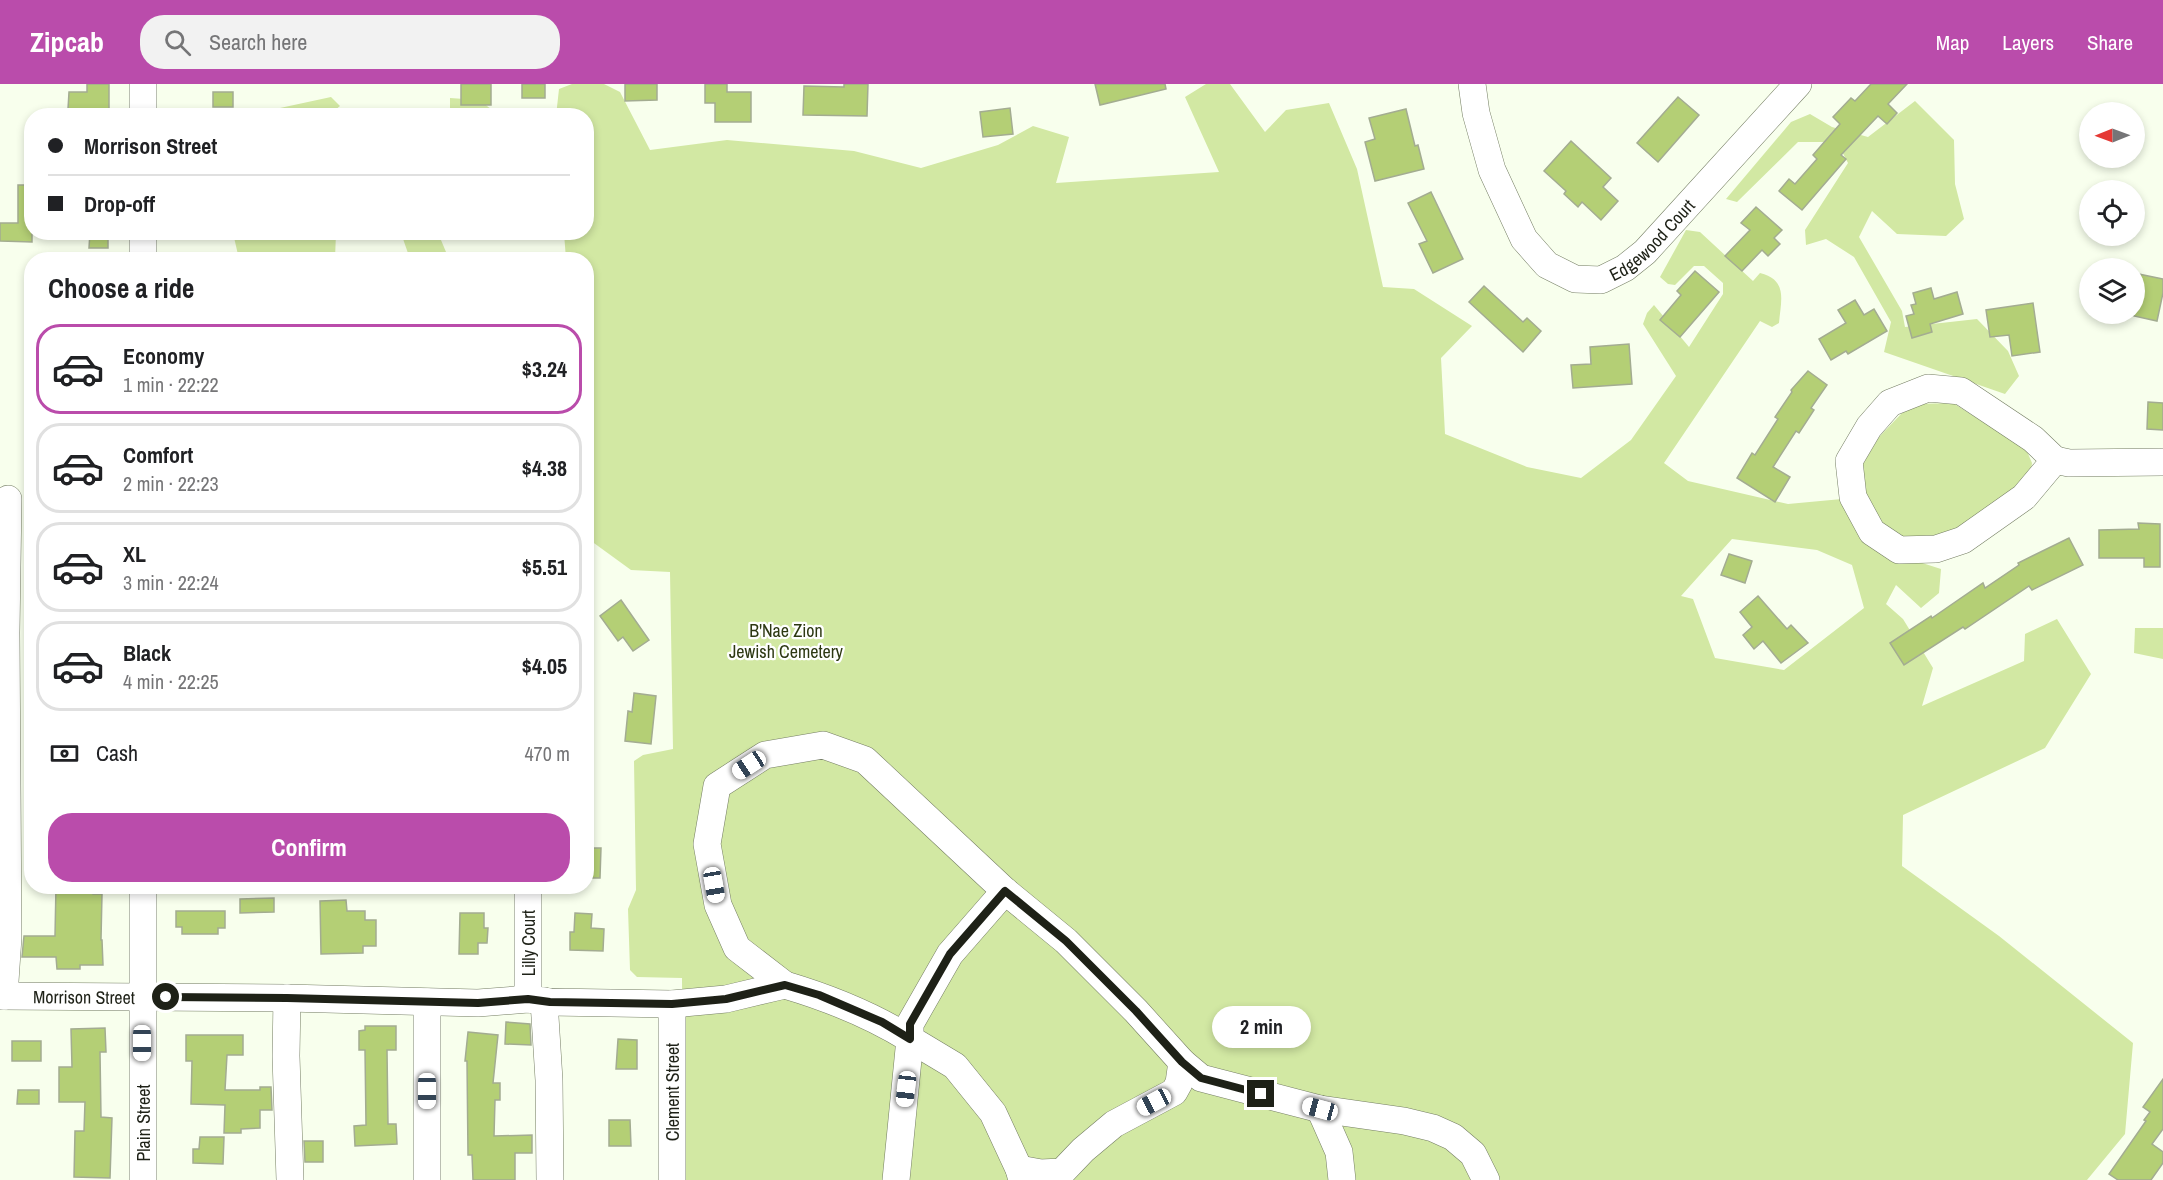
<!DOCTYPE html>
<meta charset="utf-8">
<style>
:root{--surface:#fff;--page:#f2f2f2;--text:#202124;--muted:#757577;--line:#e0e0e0;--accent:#ba4cab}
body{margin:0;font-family:"Archivo Narrow",sans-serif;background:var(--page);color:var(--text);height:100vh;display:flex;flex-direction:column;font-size:22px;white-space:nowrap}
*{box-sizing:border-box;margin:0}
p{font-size:20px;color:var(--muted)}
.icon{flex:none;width:33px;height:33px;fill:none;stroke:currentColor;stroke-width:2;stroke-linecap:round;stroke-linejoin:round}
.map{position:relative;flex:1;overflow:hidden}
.drawer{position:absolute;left:24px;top:168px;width:570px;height:642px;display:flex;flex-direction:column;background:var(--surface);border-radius:24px;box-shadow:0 3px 9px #0003}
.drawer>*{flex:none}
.banner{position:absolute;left:24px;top:24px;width:570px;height:132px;border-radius:24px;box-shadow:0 3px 9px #0003;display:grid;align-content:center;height:132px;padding:0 24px;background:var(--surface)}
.needle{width:39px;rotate:269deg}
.fabs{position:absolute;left:2079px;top:18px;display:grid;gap:12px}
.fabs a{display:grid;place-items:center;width:66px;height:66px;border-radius:50%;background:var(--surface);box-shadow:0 3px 9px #0003;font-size:30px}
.end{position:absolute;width:27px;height:27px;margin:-14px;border:8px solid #1e2117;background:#fff;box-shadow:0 0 0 3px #fff}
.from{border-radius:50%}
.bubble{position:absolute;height:42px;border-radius:21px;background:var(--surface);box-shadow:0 3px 9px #0003;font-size:20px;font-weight:700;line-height:42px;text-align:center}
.car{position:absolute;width:18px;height:36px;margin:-18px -9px;border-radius:8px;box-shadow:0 0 4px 2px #0007;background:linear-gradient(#fff 24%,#345 0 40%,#fff 0 76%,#345 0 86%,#fff 0)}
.banner b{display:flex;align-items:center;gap:21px;height:57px;font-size:22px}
.banner b+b{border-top:2px solid var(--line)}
.banner i{width:15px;height:15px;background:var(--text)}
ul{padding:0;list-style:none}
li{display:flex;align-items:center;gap:18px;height:90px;margin:0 12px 9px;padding:0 12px;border:3px solid var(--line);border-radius:24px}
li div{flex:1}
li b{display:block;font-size:22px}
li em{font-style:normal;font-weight:700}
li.on{border-color:var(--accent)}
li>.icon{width:54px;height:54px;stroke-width:1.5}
h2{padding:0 24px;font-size:27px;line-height:72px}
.pay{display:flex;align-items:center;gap:15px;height:66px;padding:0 24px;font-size:22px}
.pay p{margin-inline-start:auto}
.action{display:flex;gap:12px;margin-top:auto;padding:12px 24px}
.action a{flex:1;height:69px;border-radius:24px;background:var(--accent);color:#fff;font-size:24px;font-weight:700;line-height:69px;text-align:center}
header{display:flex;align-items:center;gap:36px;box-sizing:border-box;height:84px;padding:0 30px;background:var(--accent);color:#fff}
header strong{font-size:28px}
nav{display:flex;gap:33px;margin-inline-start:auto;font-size:21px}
.search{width:420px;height:54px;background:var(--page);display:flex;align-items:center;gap:15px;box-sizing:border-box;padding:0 21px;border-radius:24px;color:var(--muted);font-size:22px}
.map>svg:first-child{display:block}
.green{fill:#d2e8a3;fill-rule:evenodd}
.building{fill:#b4cf75;stroke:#a3ac91;stroke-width:1.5}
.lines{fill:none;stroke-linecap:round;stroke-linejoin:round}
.minor-casing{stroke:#757e64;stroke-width:28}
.minor{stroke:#fff;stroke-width:27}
.route{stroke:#1e2117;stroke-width:8}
.labels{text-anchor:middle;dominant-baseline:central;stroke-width:4.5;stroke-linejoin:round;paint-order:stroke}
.street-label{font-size:18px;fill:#1e2117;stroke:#fff}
.park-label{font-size:18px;fill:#2d3812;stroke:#fff}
</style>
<header>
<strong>Zipcab</strong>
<div class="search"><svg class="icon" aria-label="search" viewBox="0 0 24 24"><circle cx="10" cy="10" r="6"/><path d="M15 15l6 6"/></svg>Search here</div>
<nav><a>Map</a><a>Layers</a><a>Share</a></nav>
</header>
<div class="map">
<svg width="2163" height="1096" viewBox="0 0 2163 1096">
<rect width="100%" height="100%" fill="#f8ffed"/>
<g class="green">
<path d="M572 0H604L620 8 650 66 727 56 854 67 921 84 998 61 1033 42 1069 53 1056 99 1219 88 1185 13 1206 0H1230L1265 48 1286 26 1329 19 1357 85 1383 203 1414 205 1472 242 1441 274 1445 350 1527 383 1581 394 1631 356 1676 292 1643 240 1647 229 1654 221 1689 263 1723 210V199L1704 182H1694L1675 201 1668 200 1660 193 1686 146 1700 148 1753 197 1760 189C1788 196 1781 216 1779 239L1772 243 1760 237 1664 379 1688 397 1788 420 1842 415 1872 463 1941 485 1939 509 1921 524 1896 501 1886 520 1903 535 1933 584 1922 622 2024 577 2025 550 2057 535 2091 590 2045 664 1903 731 1902 782 1999 852 2133 959 2125 1050 2087 1096H683L682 894 637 893 630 886 628 825 636 806 634 677 643 671 673 665 670 488 631 486 587 454 586 176 566 175 564 149 586 148V32H556L559 5ZM1732 455 1817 466 1852 481 1864 524 1784 586 1715 574 1693 515 1681 512Z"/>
<path d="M331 13 340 22 329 31H278L280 24Z"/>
<path d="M450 14 479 16 499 31H450Z"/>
<path d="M1915 17 1954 56 1955 100 1964 135 1946 152 1897 150 1872 127 1859 153 1902 227 1905 243 1977 235 2008 267 2019 292 2005 310 1884 268 1891 238 1854 173 1826 155 1806 161 1805 146 1848 79 1837 58H1798L1737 118 1726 115 1791 38 1810 30 1832 43 1868 53Z"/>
<path d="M233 149H290L296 153 298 149H336L335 175H239Z"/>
<path d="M401 149H438L449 175H410Z"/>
<path d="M1953 319 2026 365 2032 379 2030 392 1966 442 1942 453 1908 458 1885 445 1866 421 1863 380 1879 353 1902 329 1916 320Z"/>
<path d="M2135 544H2163V575L2134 569Z"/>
</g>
<g class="building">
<path d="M87 0H109V32H76V26L68 25 69 8H87Z"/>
<rect x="461" y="0" width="30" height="21"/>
<rect x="522" y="0" width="23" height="14"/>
<path d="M625 0H657V16L625 17Z"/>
<path d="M705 0H727V8H751V38H715V19H705Z"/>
<path d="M844 0H868L867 32 803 31 804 2 844 3Z"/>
<path d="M1095 0H1165L1166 5 1100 21Z"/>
<path d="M1871 0H1907L1888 20 1897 29 1887 40 1878 32 1841 71 1846 75 1802 126 1779 107 1789 95 1795 100 1817 75 1813 71 1840 40 1833 33 1851 14 1855 17Z"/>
<rect x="213" y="8" width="20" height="15"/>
<path d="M1678 13 1699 31 1658 78 1637 59Z"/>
<path d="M1010 24 1013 50 983 53 980 28Z"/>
<path d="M1406 25 1415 62 1418 61 1424 85 1375 97 1365 58 1375 55 1369 34Z"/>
<path d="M1571 57 1611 94 1603 103 1618 117 1601 136 1582 118 1578 123 1564 110 1566 107 1544 87Z"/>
<path d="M18 101H32V158L0 157V139H18Z"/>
<path d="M1431 108 1463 175 1433 189 1419 160 1427 157 1408 119Z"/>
<path d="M1756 123 1782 146 1774 154 1780 160 1768 172 1762 166 1742 187 1725 172 1750 146 1741 139Z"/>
<path d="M90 148H108V164H89Z"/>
<path d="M1695 187 1719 208 1680 253 1660 236 1681 211 1677 207Z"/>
<path d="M2134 189 2163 195V209L2157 237 2134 232Z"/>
<path d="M1484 202 1523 238 1527 234 1541 247 1523 268 1469 218Z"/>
<path d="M1931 204 1934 215 1957 208 1963 230 1930 240 1932 248 1912 254 1906 232 1914 230 1911 221 1916 220 1913 209Z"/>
<path d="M1855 216 1864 231 1874 225 1887 247 1848 270 1846 267 1831 276 1819 255 1846 239 1838 226Z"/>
<path d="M2033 219 2040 268 2012 272 2009 251 1990 253 1986 226Z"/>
<path d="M1629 260 1632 300 1573 304 1571 281 1591 280 1590 263Z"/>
<path d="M1808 287 1827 301 1811 324 1814 326 1799 349 1796 347 1773 383 1790 393 1775 418 1737 394 1752 369 1755 371 1778 335 1775 333 1792 308 1791 306Z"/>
<path d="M2148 318 2163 319V346L2147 345Z"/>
<path d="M2138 439 2160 440V483H2144V474H2099V446L2139 445Z"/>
<path d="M2069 454 2083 481 2032 506 2029 502 1965 545 1963 543 1904 581 1890 559 1931 532 1932 534 1983 499 1985 504 2019 481 2018 479Z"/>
<path d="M1729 470 1752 477 1745 499 1721 491Z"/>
<path d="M1758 512 1787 545 1791 541 1808 559 1781 579 1763 557 1754 565 1743 551 1752 543 1740 528Z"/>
<path d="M621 516 649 556 633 567 623 553 618 557 600 532Z"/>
<path d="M634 609 656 612 651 660 625 657 628 627 632 628Z"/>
<path d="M586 764H601L600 794H586Z"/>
<path d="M56 802H93V810H102L101 856H102L103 881H80V885H57L56 873H22L24 852H55Z"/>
<path d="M274 814V828L240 829V815Z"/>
<path d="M346 816 347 827H365V836H376V862H363V869L321 870 320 817Z"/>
<path d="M176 827H225V844H218V850H182V843H176Z"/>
<path d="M460 829H484V844H488L487 859H478V870H459Z"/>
<path d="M575 829 592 830 591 844 604 845 603 867 570 866V848H574Z"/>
<path d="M506 938 530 940 531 961 505 960Z"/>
<path d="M365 942H396V966H387L388 1040H396L397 1060 355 1062 354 1042 366 1041 365 966H359V947L365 946Z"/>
<path d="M105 944 106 968H100L101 1033 112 1034 110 1094 74 1093 75 1047H84L85 1018H59V983H72L71 945Z"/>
<path d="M468 948 498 951 493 999H500V1016H495L494 1052 532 1051V1069H515V1096H473L472 1071H468L467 977H465Z"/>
<path d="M186 951H243V971H227L225 1006H260V1003H271L272 1026H260V1044L241 1045V1049H224L225 1021 191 1020 192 977H186Z"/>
<path d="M618 955 637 956V985H616Z"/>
<rect x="12" y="957" width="29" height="20"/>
<path d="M2163 995V1045L2152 1060 2163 1068V1079L2151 1096H2118L2109 1090 2146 1037 2144 1036 2150 1028 2143 1023Z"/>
<path d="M18 1006H39V1020H17Z"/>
<path d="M609 1036H630L631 1062H609Z"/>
<path d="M200 1053H224L223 1080 193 1079V1065H199Z"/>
<path d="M304 1057H323V1078H305Z"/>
</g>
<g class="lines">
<defs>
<g id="minor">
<path d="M143 0V32"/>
<path id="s1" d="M1472 0 1476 29 1492 86 1524 155 1547 181 1575 195 1601 196 1625 184 1645 168 1798 0"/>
<path d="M143 148V176"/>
<path d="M1928 304 1961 307 2033 355 2055 376 2024 413 1963 456 1936 465 1899 466 1872 448 1853 413 1849 377 1869 343 1890 319Z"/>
<path d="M2055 376 2069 379 2163 378"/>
<path d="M143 802V1096"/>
<path d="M528 802V915"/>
<path d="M1005 807 950 870 910 940V955L955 982 993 1029 1019 1085 1022 1096"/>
<path d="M785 901C829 914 871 931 910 955L896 1096"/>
<path id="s2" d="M0 912 287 914 478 919 528 915 550 918 672 920 726 915 785 901 737 864 718 821 707 760 717 702 765 671 823 661 865 676 1005 807 1066 857 1136 927 1182 978 1201 994 1320 1025 1404 1037 1433 1044 1453 1053 1473 1070 1486 1096"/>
<path d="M4 912 8 853 6 549 8 415"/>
<path d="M287 914 286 972 290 1096"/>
<path d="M544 917 549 996 550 1096"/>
<path d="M427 918V1096"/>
<path d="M1320 1025 1339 1068 1342 1096"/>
<path d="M1019 1085 1041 1089 1062 1088 1083 1066 1114 1040 1174 1008 1179 999 1182 978"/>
<path d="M672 1096V920"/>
</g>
</defs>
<use href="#minor" class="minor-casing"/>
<use href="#minor" class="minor"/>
</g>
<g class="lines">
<path class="route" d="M166 913 287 914 478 919 528 915 550 918 672 920 726 915 785 901 819 911 882 938 910 955V940L950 870 1005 807 1066 857 1136 927 1182 978 1201 994 1261 1010"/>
</g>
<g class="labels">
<g class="street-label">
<text stroke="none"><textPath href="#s1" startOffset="322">Edgewood Court</textPath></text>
<text transform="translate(528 859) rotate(-90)">Lilly Court</text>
<text stroke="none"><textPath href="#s2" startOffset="84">Morrison Street</textPath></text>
<text transform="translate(672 1008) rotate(-90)">Clement Street</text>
<text transform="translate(143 1039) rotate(-90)">Plain Street</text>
</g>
<g class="park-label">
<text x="786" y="546">B'Nae Zion<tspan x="786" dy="21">Jewish Cemetery</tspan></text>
</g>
</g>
</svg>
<div class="fabs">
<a><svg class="needle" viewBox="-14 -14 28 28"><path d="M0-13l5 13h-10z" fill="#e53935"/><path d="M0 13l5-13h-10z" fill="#757577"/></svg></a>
<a><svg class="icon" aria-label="locate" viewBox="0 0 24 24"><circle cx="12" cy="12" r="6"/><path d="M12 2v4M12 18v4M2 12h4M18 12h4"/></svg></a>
<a><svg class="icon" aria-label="layers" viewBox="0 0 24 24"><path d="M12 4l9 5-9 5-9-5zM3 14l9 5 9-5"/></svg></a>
</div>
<i class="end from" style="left:166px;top:913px"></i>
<i class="end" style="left:1261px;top:1010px"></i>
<div class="bubble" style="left:1212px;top:922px;width:99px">2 min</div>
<i class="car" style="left:749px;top:681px;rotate:237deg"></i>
<i class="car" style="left:714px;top:801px;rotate:170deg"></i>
<i class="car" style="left:142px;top:959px;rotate:180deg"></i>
<i class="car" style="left:906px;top:1005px;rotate:187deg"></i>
<i class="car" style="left:427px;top:1007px;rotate:180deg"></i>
<i class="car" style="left:1154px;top:1018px;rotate:242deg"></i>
<i class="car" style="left:1320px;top:1025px;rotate:285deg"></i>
<div class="banner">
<b><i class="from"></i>Morrison Street</b>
<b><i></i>Drop-off</b>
</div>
<section class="drawer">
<h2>Choose a ride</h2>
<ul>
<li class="on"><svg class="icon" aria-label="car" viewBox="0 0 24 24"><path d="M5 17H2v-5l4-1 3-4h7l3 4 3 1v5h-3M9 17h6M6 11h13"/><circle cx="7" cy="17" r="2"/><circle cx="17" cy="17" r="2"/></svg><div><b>Economy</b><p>1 min · 22:22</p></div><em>$3.24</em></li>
<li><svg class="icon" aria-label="car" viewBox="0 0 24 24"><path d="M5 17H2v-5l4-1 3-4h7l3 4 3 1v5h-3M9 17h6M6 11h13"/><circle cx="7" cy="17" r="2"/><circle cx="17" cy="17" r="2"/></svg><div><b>Comfort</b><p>2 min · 22:23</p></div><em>$4.38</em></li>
<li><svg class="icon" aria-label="car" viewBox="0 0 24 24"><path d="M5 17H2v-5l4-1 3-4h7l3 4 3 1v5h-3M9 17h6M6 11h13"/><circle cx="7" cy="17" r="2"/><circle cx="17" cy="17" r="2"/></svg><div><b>XL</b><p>3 min · 22:24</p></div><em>$5.51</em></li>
<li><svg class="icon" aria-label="car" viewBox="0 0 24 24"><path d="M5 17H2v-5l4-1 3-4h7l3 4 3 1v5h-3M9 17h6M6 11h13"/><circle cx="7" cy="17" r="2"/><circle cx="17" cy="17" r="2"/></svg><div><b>Black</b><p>4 min · 22:25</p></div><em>$4.05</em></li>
</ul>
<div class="pay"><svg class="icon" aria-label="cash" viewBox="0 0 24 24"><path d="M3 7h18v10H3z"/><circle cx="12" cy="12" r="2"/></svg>Cash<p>470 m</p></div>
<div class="action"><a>Confirm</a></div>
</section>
</div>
